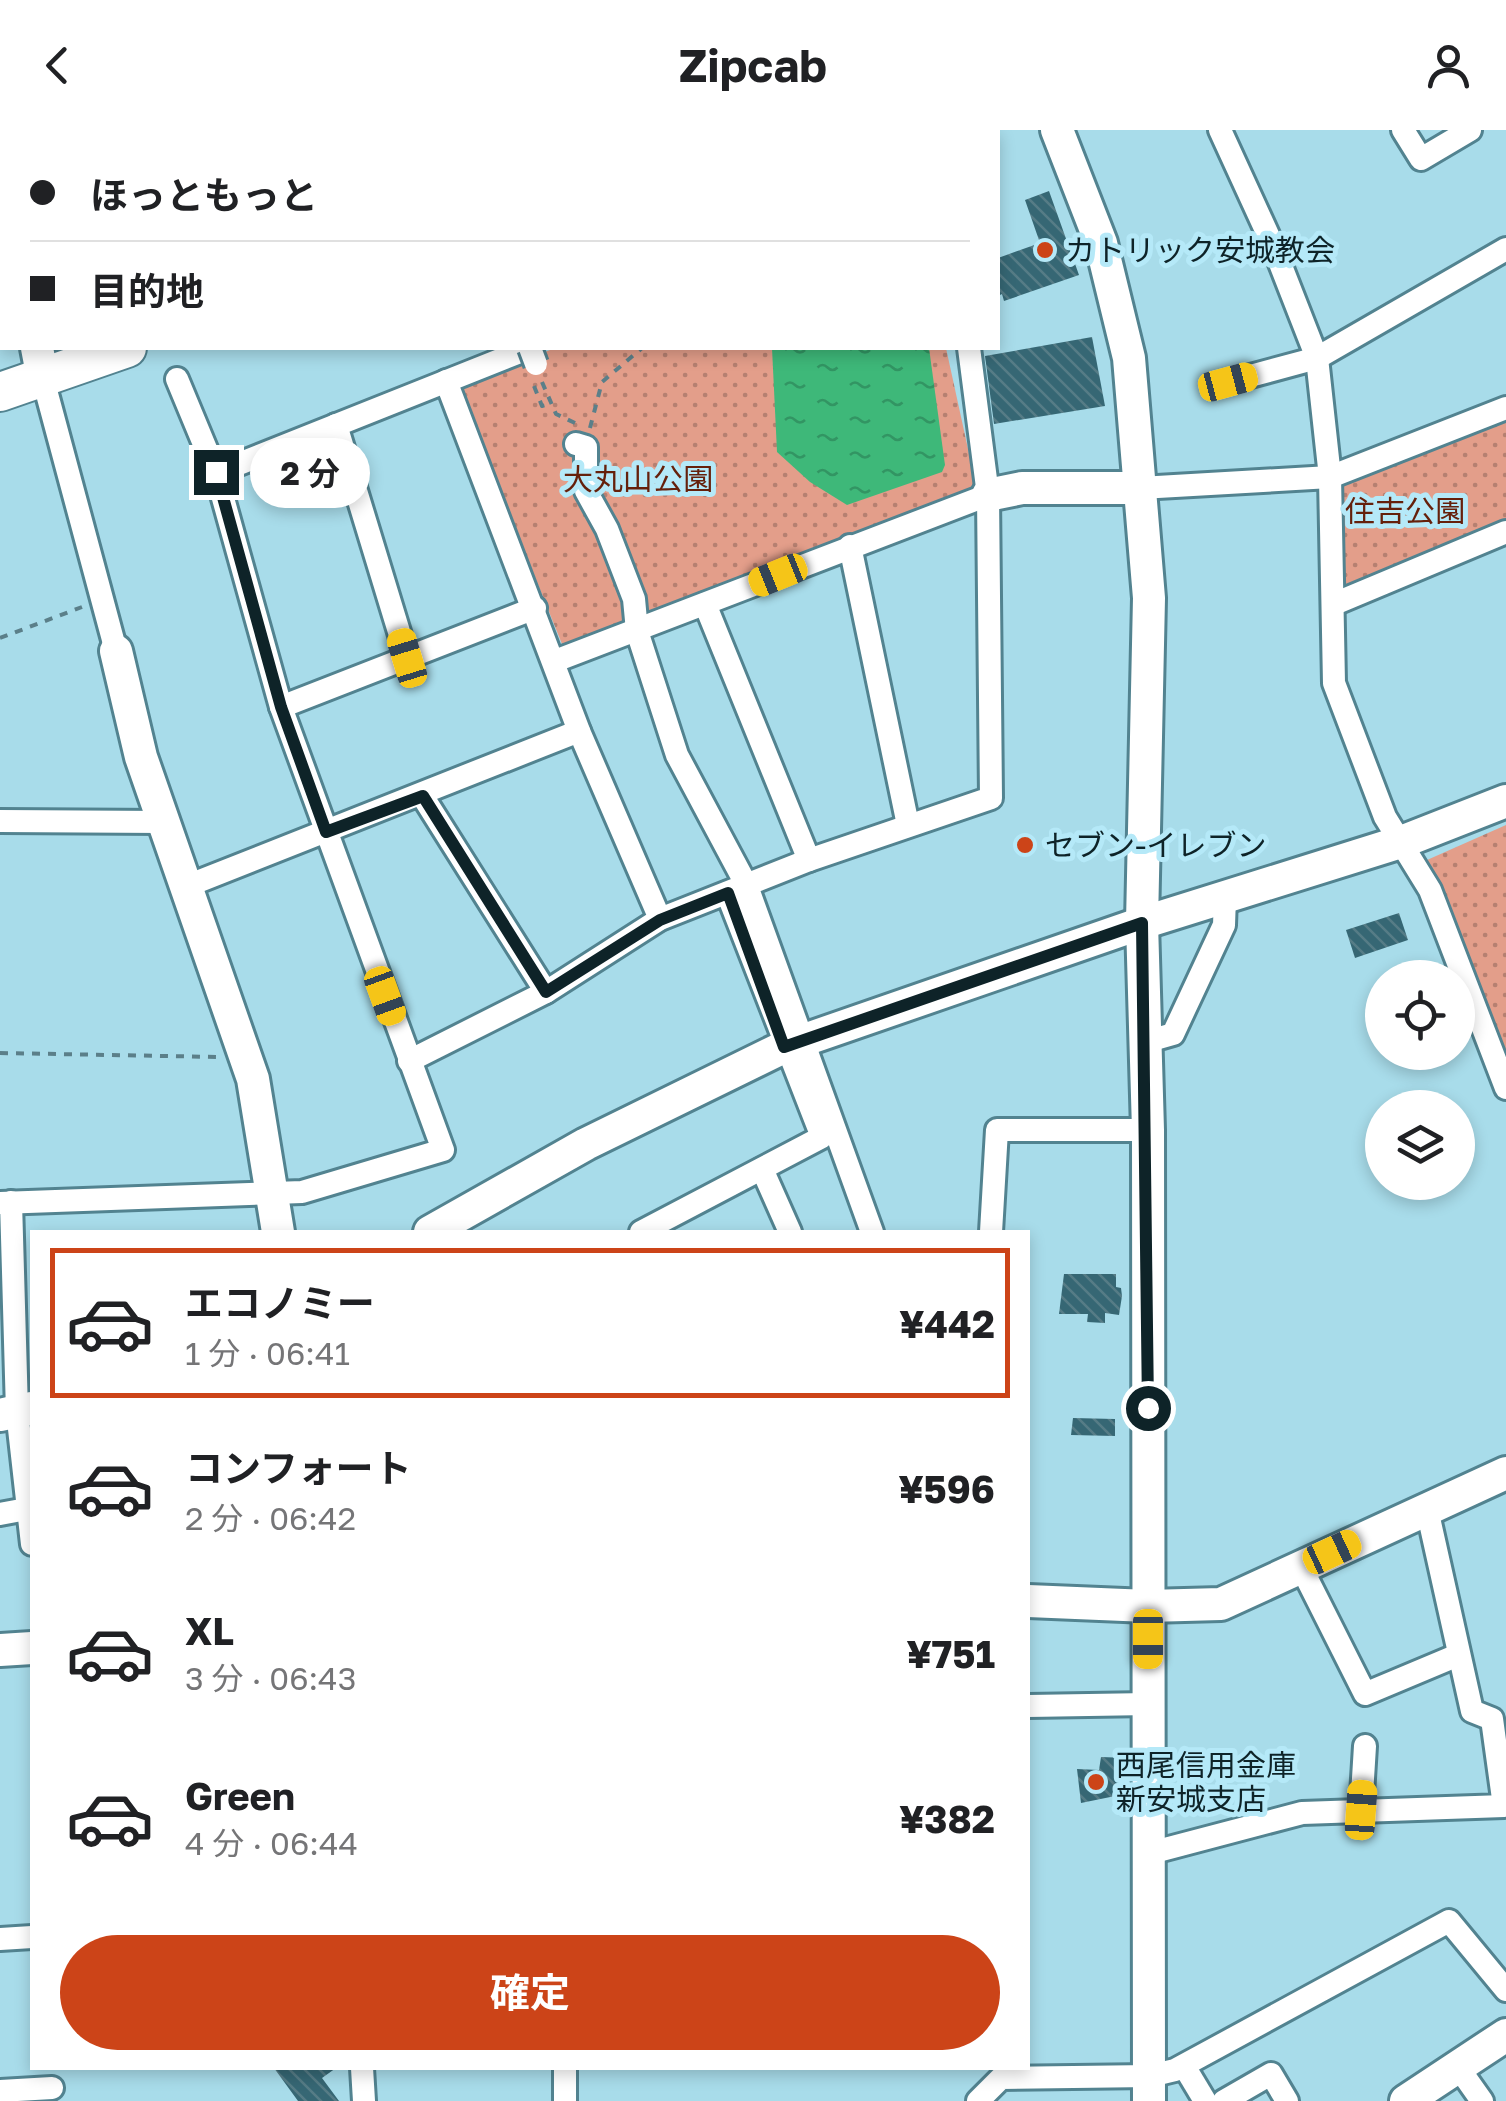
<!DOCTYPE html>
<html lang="ja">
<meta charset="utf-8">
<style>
:root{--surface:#fff;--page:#f6f6f6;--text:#202124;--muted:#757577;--line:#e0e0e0;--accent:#cc4418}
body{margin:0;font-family:"Golos Text","Noto Sans JP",sans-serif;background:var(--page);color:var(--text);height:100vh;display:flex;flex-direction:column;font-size:38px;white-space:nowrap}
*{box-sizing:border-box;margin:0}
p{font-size:32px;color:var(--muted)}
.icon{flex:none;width:55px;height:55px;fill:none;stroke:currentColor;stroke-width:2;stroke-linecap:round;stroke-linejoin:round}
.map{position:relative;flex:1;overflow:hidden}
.drawer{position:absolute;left:30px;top:1100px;width:1000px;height:840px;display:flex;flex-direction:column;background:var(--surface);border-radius:0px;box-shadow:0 5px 15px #0003}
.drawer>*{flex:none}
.top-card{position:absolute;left:0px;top:0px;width:1000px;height:220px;box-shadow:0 5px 15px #0003;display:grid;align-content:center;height:220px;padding:0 30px;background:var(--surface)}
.buttons{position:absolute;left:1365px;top:830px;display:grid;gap:20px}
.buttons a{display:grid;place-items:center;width:110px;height:110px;border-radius:50%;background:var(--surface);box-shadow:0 5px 15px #0003;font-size:50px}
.end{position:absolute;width:45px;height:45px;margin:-22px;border:12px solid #0e2328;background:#fff;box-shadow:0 0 0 5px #fff}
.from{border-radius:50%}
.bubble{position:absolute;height:70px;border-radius:35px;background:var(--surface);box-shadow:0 5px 15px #0003;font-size:32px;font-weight:700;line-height:70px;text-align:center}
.car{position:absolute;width:30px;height:60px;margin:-30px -15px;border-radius:12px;box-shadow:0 0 8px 2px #0007;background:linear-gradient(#f5c518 24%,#345 0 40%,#f5c518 0 76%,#345 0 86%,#f5c518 0)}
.top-card b{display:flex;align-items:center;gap:35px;height:95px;font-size:38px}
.top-card b+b{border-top:2px solid var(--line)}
.top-card i{width:25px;height:25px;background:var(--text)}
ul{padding:18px 0 0;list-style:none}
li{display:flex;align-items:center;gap:30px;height:150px;margin:0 20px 15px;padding:0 10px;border:5px solid transparent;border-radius:0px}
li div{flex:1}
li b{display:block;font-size:38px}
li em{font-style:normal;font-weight:700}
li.selected{border-color:var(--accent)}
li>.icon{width:90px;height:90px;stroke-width:1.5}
.action{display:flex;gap:20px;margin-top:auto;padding:20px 30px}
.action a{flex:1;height:115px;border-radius:60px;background:var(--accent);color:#fff;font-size:40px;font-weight:700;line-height:115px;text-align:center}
header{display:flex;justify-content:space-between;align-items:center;height:130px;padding:0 30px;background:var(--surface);font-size:45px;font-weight:700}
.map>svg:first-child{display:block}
.park{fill:url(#park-dots)}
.water{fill:url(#water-ripples)}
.building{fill:url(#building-back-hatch)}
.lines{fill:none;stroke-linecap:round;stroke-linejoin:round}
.street-casing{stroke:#528390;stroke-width:28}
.secondary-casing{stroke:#528390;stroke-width:38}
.primary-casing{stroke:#528390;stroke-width:42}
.path{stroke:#5b7f89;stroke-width:4;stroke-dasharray:8 8;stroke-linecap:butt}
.street{stroke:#fff;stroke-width:22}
.secondary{stroke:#fff;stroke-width:32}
.primary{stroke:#fff;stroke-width:38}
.street-bridge-casing{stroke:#528390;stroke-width:28;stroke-linecap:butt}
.street-bridge{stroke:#fff;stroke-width:22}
.route{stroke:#0e2328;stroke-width:12}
.poi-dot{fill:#cc4418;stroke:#b5e9f8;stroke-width:4}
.labels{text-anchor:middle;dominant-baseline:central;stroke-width:10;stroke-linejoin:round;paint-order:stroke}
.poi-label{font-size:30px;fill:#0e2328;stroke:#b5e9f8;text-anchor:start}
.park-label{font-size:30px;fill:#65200b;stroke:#b5e9f8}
</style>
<header><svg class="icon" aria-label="back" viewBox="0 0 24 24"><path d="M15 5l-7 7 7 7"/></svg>Zipcab<svg class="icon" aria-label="person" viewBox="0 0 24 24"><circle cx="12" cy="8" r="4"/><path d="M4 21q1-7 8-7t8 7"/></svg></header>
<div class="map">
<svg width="1506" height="1971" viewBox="0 0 1506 1971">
<defs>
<pattern id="park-dots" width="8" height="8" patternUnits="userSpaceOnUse" patternTransform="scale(2.5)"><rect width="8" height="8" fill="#e39e8a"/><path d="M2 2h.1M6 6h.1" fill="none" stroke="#b68071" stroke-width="1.8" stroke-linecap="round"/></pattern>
<pattern id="water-ripples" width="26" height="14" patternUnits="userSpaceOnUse" patternTransform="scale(2.5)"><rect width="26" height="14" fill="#3eb879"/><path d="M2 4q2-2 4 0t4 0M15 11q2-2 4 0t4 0" fill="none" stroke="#329563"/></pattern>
<pattern id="building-back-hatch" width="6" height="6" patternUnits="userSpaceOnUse" patternTransform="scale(2.5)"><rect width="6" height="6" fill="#366774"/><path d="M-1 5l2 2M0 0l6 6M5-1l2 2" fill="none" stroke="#567c86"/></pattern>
</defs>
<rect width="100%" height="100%" fill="#a8dcea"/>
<g class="park">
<path d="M555 218H946L975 351 970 365 564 519 460 262 465 254Z"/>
<path d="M1506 286V396L1340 465 1337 351Z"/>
<path d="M1506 695V937L1427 730Z"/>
</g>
<path class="water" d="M772 218H929L945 335 942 342 847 375 810 352 777 322Z"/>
<g class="building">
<path d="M1049 61 1079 145 1004 171 1002 164 998 166V128L1040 113 1025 70Z"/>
<path d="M1092 207 1105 276 994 294 985 226Z"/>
<path d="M1399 783 1408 810 1355 828 1346 800Z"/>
<path d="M1064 1144H1116V1157L1121 1158 1122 1166 1119 1185 1105 1183V1193L1087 1192 1088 1184H1059Z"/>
<path d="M1073 1288 1115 1289V1306L1071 1305Z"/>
<path d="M1101 1627 1128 1628 1125 1664 1081 1673 1077 1639 1099 1640Z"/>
<path d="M274 1938H336L322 1948 339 1971H298Z"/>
</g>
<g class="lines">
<defs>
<g id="street">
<path d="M431 0 432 2"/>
<path d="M1220 0 1274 118 1317 228 1330 347 1334 553 1385 687 1430 760 1506 958"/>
<path d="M1403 0 1421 29 1470 0"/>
<path d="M9 2V0"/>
<path d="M163 2 169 0"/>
<path d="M43 249 116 521"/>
<path d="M446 251 579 601 660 789"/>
<path d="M1228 252 1317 228 1506 119"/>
<path d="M336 295 407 528"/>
<path d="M576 314 586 317V361L607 399 634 469 637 501 677 625 747 756 872 1102"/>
<path d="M216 343 530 218"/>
<path d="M1140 358 1330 347 1506 278"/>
<path d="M850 416 908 695"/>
<path d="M705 474 809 730"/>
<path d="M1334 474 1506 402"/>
<path d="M555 531 988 365"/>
<path d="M281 577 535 478"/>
<path d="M423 667 546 862"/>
<path d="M0 691 164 692"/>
<path d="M187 756 579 601"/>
<path d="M1145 912 1173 904 1224 795 1225 767"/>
<path d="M409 931 546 862 660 789 809 730 991 668 988 365 969 218"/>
<path d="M762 1039 790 1102"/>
<path d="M11 1072 17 1281 32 1414"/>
<path d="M0 1073 302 1062 443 1020 281 577 216 343 177 249"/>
<path d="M641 1102 822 1007 727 763"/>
<path d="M991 1102 997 1000H1148"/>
<path d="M0 1384 32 1378"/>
<path d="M1301 1437 1365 1564 1458 1525"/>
<path d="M1028 1576 1149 1574"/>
<path d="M1361 1681 1365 1616"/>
<path d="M1150 1723 1302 1683 1504 1676 1492 1589 1472 1581 1427 1379"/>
<path d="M0 1809 32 1807"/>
<path d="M1184 1936 1205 1971"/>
<path d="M1458 1937 1482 1971"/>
<path d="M362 1938 364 1971"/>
<path d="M565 1938V1971"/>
<path d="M0 1961 52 1958"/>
<path d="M978 1971 1001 1948 1150 1946 1175 1940 1449 1791 1506 1860"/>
<path d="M1224 1971 1271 1944 1287 1971"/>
</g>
<g id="secondary">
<path d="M1057 0 1101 113 1129 228 1149 468 1142 793 1148 1000 1149 1971"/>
<path d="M37 218 43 249"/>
<path d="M988 365 1022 358H1140"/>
<path d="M116 521 141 627 253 949 278 1102"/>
<path d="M430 1102 586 1014 784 917 1142 793 1404 711 1506 671"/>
<path d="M0 1285 32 1278"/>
<path d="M1028 1471 1148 1476 1221 1474 1506 1343"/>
<path d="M0 1520 32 1518"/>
<path d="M1406 1971 1506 1905"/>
</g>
<g id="primary">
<path d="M679 2 684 0"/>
<path d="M0 262 127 218"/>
</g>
</defs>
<use href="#street" class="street-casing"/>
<use href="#secondary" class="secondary-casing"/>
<use href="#primary" class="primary-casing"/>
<g class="path">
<path d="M542 252 556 284 575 293"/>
<path d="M534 256 542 276 550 274"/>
<path d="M590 298 602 252 642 218"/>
<path d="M0 508 82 477"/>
<path d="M0 923 220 927"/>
</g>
<use href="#street" class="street"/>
<use href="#secondary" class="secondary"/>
<use href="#primary" class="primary"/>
<defs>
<path id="street-bridge" d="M530 218 536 234"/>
</defs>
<use href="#street-bridge" class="street-bridge-casing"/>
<use href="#street-bridge" class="street-bridge"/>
</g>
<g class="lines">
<path class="route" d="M216 342 281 577 326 702 423 666 546 862 660 790 728 763 784 917 1142 793 1148 1278"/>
</g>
<g class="poi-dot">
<circle cx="1045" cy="120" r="10"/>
<circle cx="1025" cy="715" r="10"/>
<circle cx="1096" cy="1652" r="10"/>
</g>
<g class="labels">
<g class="poi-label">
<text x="1065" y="120">カトリック安城教会</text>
<text x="1045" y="715">セブン-イレブン</text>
<text x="1116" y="1635">西尾信用金庫<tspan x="1116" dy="34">新安城支店</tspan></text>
</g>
<g class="park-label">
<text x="638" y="349">大丸山公園</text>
<text x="1405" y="381">住吉公園</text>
</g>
</g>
</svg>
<div class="buttons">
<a><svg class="icon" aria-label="locate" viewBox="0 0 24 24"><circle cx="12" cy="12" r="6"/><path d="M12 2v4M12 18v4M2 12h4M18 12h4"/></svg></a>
<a><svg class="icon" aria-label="layers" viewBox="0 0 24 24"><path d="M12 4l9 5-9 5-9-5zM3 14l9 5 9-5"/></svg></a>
</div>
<i class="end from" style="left:1148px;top:1278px"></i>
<i class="end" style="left:216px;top:342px"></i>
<div class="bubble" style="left:250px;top:308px;width:120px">2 分</div>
<i class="car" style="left:1228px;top:252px;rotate:75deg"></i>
<i class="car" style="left:778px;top:445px;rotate:248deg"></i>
<i class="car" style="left:407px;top:528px;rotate:343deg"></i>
<i class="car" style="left:385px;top:866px;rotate:160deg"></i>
<i class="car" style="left:1332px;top:1422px;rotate:65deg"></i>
<i class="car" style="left:1148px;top:1509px;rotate:180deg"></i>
<i class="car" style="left:1361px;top:1680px;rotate:4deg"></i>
<div class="top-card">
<b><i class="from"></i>ほっともっと</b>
<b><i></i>目的地</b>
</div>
<section class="drawer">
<ul>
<li class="selected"><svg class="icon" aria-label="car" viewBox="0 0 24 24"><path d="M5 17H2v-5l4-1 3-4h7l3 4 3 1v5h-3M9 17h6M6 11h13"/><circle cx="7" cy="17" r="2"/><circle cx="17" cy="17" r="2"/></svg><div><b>エコノミー</b><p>1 分 · 06:41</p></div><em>¥442</em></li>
<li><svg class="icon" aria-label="car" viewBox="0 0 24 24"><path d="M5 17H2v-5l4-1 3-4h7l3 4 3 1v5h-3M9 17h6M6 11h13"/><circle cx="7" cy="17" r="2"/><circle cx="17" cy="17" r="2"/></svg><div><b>コンフォート</b><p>2 分 · 06:42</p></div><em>¥596</em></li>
<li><svg class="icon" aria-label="car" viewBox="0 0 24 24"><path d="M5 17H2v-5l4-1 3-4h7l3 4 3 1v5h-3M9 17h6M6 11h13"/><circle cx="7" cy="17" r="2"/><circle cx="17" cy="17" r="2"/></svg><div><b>XL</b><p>3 分 · 06:43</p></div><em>¥751</em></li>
<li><svg class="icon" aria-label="car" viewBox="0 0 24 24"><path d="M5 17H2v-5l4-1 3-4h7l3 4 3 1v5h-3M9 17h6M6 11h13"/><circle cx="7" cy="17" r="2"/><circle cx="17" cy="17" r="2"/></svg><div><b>Green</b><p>4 分 · 06:44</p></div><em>¥382</em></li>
</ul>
<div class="action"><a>確定</a></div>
</section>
</div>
